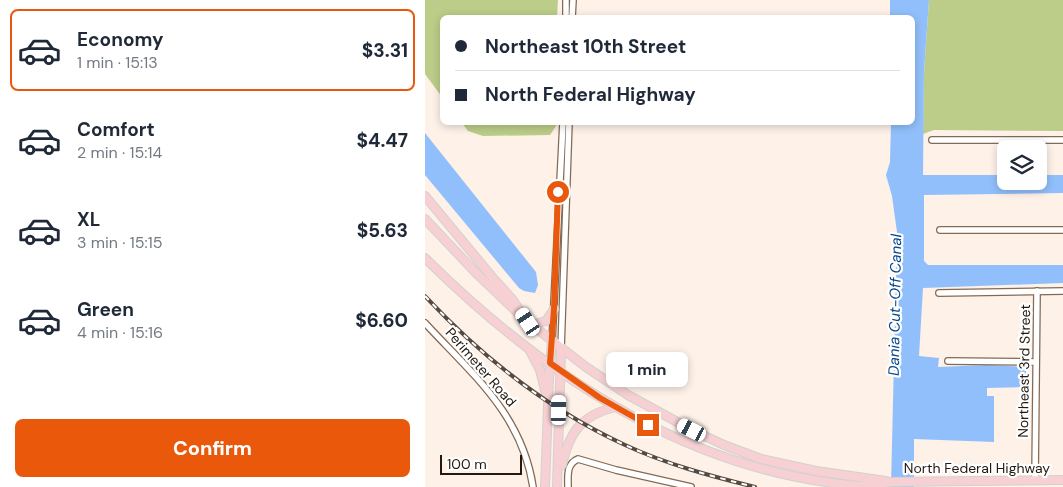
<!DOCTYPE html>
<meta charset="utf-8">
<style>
:root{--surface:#fff;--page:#f6f6f7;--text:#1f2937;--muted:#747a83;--line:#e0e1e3;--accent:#ea580c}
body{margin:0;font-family:"DM Sans",sans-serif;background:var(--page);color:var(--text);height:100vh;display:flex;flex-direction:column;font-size:19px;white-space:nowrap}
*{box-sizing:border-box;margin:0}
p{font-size:16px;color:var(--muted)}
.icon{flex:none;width:28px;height:28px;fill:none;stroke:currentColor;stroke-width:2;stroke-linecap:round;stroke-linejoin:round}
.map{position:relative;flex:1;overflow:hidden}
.side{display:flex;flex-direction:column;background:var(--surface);width:425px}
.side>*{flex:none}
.hud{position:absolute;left:15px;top:15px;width:475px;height:110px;border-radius:8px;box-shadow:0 2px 8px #0003;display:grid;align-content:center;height:110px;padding:0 15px;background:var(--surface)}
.buttons{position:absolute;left:572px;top:140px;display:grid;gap:10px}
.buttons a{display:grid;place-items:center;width:50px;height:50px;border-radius:8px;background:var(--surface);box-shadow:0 2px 8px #0003;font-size:25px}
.scale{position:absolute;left:15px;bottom:12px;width:82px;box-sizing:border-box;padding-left:5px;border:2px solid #231910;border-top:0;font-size:14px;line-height:18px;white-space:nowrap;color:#231910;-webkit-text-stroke:4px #fff;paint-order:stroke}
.end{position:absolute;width:22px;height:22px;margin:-11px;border:6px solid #ea580c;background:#fff;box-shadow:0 0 0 2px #fff}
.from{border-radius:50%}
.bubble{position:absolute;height:35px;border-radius:8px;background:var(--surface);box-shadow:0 2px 8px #0003;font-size:16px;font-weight:800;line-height:35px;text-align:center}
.car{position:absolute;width:15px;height:30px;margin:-15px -8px;border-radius:6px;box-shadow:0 0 4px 1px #0007;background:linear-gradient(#fff 24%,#345 0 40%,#fff 0 76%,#345 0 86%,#fff 0)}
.hud b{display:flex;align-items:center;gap:18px;height:48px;font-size:19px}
.hud b+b{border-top:1px solid var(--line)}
.hud i{width:12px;height:12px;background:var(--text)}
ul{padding:9px 0 0;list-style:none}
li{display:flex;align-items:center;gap:15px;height:82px;margin:0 10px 8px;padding:0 5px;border:2px solid transparent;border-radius:8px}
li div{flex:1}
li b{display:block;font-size:19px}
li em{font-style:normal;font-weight:800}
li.on{border-color:var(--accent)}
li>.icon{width:45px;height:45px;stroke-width:1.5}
.action{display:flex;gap:10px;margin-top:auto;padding:10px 15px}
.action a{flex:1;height:58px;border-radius:8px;background:var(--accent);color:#fff;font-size:20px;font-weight:800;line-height:58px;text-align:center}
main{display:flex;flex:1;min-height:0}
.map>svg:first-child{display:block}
.green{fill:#bbcd88}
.water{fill:#91bffb}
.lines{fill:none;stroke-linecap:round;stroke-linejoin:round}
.minor-casing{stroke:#846a55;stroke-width:8}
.major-casing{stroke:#d3d1cf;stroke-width:10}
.minor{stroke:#fff;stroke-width:5.5}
.major{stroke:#f7d0d3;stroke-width:8}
.rail-casing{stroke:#554a41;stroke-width:4}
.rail{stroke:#fff;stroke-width:2;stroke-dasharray:5.5;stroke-linecap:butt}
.route{stroke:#ea580c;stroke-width:6}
.labels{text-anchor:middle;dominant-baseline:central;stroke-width:4.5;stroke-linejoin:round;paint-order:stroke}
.street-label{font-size:14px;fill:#231910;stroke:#fff}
.water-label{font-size:15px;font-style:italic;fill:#06468b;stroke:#fff}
</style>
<main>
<section class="side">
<ul>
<li class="on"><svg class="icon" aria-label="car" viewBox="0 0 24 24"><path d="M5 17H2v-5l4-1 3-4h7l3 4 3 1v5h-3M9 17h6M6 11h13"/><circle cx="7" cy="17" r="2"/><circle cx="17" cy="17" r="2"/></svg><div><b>Economy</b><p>1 min · 15:13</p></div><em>$3.31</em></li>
<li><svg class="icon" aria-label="car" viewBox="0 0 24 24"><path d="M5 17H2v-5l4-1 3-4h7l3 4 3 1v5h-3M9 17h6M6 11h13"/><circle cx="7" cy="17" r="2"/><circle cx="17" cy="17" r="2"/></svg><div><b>Comfort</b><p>2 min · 15:14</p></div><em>$4.47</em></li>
<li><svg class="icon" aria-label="car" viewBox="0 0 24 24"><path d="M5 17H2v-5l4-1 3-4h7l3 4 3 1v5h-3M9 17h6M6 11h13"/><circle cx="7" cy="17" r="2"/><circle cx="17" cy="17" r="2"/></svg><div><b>XL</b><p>3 min · 15:15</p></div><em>$5.63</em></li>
<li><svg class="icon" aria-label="car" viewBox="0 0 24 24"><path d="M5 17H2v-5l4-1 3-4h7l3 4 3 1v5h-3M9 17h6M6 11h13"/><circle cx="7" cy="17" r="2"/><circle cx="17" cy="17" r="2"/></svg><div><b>Green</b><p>4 min · 15:16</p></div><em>$6.60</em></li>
</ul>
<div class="action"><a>Confirm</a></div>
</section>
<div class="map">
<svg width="638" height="487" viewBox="0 0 638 487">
<rect width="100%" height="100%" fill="#fdf1e8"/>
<g class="green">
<path d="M0 0H133L132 17 18 18 17 97 0 74Z"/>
<path d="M504 0H638V131L509 130 498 134 499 72Z"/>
<path d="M131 122V126L125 135 58 136 43 131 37 123Z"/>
</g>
<g class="water">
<path d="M465 0H504L499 72 498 175H581V181H614V175H638V193L499 195V261L503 265H638V283L498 288 494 356 514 358 513 367 562 365 601 367V387L562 388V396H569V442L489 439V487H466L472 232 467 196 461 175 465 162 466 123 488 122V18L465 17Z"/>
<path d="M0 133 111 272 113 285 110 293 99 291 94 288 0 175Z"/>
</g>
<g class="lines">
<defs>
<g id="minor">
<path d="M141 18V0"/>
<path d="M147 18 148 0"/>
<path d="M507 140H638"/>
<path d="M515 230H638"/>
<path d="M514 293 638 291"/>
<path d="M0 323C47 374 97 414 108 487"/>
<path d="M127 342 138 122"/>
<path d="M136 349 144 122"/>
<path d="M523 361 611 362"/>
<path d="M610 480 612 291"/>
<path d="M143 487C143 476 141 464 153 459L191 470 266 487"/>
</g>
<g id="major">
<path d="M0 196 68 278 87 299 103 322 161 367 203 395 267 430 299 445 336 459 391 471 461 481"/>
<path d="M0 219 53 275 94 314"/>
<path d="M0 258C103 360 228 448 372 477 393 481 426 487 447 486 453 485 459 483 465 482L638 480"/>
<path d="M106 325 121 321 129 309"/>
<path d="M104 349 115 370 121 394"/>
<path d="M137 465C144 432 157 415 190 407"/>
<path d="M120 487 124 378 127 342"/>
<path d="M132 487 136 349"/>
</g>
</defs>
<use href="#minor" class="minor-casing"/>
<use href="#major" class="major-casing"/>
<use href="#minor" class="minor"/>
<use href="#major" class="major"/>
<defs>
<path id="rail" d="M0 296C58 358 122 409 200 445 241 464 285 476 330 487"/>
</defs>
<use href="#rail" class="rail-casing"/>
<use href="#rail" class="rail"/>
</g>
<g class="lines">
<path class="route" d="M133 192 129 309 125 363 175 398 223 425"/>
</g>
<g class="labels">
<g class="street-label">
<text transform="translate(56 367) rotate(49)">Perimeter Road</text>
<text transform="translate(599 371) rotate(-89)">Northeast 3rd Street</text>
<text x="552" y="468">North Federal Highway</text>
</g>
<g class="water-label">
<text transform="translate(470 305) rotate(-89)">Dania Cut-Off Canal</text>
</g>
</g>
</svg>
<div class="buttons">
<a><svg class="icon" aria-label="layers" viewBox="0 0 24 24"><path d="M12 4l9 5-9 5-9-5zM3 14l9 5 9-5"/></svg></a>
</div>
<div class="scale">100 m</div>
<i class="end from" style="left:133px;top:192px"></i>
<i class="end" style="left:223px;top:425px"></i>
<div class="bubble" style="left:181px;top:352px;width:82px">1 min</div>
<i class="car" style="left:103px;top:322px;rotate:326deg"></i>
<i class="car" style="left:134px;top:410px;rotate:1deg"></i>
<i class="car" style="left:267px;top:430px;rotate:297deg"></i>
<div class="hud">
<b><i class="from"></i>Northeast 10th Street</b>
<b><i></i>North Federal Highway</b>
</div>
</div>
</main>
